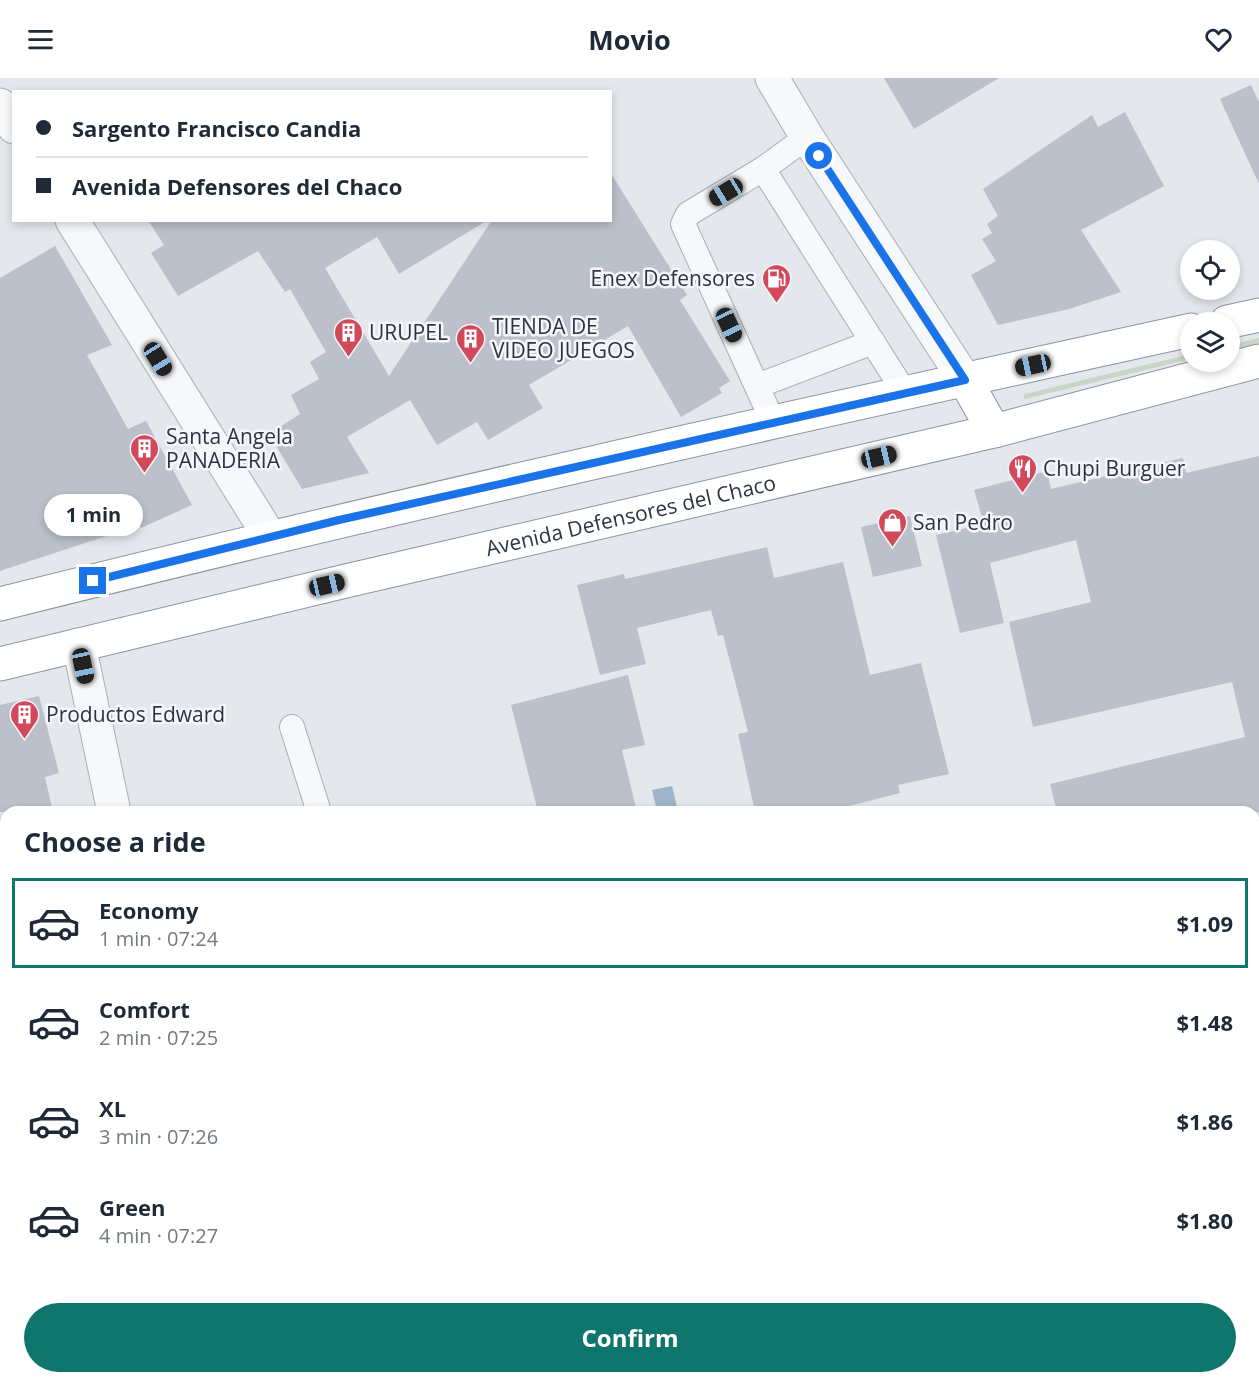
<!DOCTYPE html>
<meta charset="utf-8">
<style>
:root{--surface:#fff;--page:#f6f6f7;--text:#1f2937;--muted:#747a83;--line:#e0e1e3;--accent:#0f766e}
body{margin:0;font-family:"Open Sans",sans-serif;background:var(--page);color:var(--text);height:100vh;display:flex;flex-direction:column;font-size:22px;white-space:nowrap}
*{box-sizing:border-box;margin:0}
p{font-size:20px;color:var(--muted)}
.icon{flex:none;width:33px;height:33px;fill:none;stroke:currentColor;stroke-width:2;stroke-linecap:round;stroke-linejoin:round}
.map{position:relative;flex:1;overflow:hidden}
.sheet{position:absolute;left:0px;top:728px;width:1260px;height:578px;display:flex;flex-direction:column;background:var(--surface);border-radius:18px 18px 0 0;box-shadow:0 3px 9px #0003}
.sheet>*{flex:none}
.hud{position:absolute;left:12px;top:12px;width:600px;height:132px;border-radius:0px;box-shadow:0 3px 9px #0003;display:grid;align-content:center;height:132px;padding:0 24px;background:var(--surface)}
.fabs{position:absolute;left:1180px;top:162px;display:grid;gap:12px}
.fabs a{display:grid;place-items:center;width:60px;height:60px;border-radius:50%;background:var(--surface);box-shadow:0 3px 9px #0003;font-size:30px}
.end{position:absolute;width:27px;height:27px;margin:-14px;border:8px solid #1a73e8;background:#fff;box-shadow:0 0 0 3px #fff}
.from{border-radius:50%}
.bubble{position:absolute;height:42px;border-radius:21px;background:var(--surface);box-shadow:0 3px 9px #0003;font-size:20px;font-weight:700;line-height:42px;text-align:center}
.car{position:absolute;width:18px;height:36px;margin:-18px -9px;border-radius:8px;box-shadow:0 0 4px 2px #0007;background:linear-gradient(#222 24%,#8ab4d8 0 40%,#222 0 76%,#8ab4d8 0 86%,#222 0)}
.hud b{display:flex;align-items:center;gap:21px;height:57px;font-size:22px}
.hud b+b{border-top:2px solid var(--line)}
.hud i{width:15px;height:15px;background:var(--text)}
ul{padding:0;list-style:none}
li{display:flex;align-items:center;gap:18px;height:90px;margin:0 12px 9px;padding:0 12px;border:3px solid transparent;border-radius:0px}
li div{flex:1}
li b{display:block;font-size:22px}
li em{font-style:normal;font-weight:700}
li.current{border-color:var(--accent)}
li>.icon{width:54px;height:54px;stroke-width:1.5}
h2{padding:0 24px;font-size:27px;line-height:72px}
.cta{display:flex;gap:12px;margin-top:auto;padding:12px 24px}
.cta a{flex:1;height:69px;border-radius:36px;background:var(--accent);color:#fff;font-size:24px;font-weight:700;line-height:69px;text-align:center}
header{display:flex;justify-content:space-between;align-items:center;height:78px;padding:0 24px;background:var(--surface);font-size:27px;font-weight:700}
.map>svg:first-child{display:block}
.green{fill:#c9d6c5}
.water{fill:#9fb4cc}
.building{fill:#bbc0ca}
.lines{fill:none;stroke-linecap:round;stroke-linejoin:round}
.service-casing{stroke:#a9aeb7;stroke-width:26}
.minor-casing{stroke:#a9aeb7;stroke-width:35}
.tertiary-casing{stroke:#a9aeb7;stroke-width:35}
.trunk-casing{stroke:#8b94a3;stroke-width:35}
.service{stroke:#f7f8fa;stroke-width:24}
.minor{stroke:#f7f8fa;stroke-width:33}
.tertiary{stroke:#f7f8fa;stroke-width:33}
.trunk{stroke:#fff;stroke-width:33}
.route{stroke:#1a73e8;stroke-width:8}
.labels{text-anchor:middle;dominant-baseline:central;stroke-width:5;stroke-linejoin:round;paint-order:stroke}
.poi-label{font-size:21px;fill:#2b3445;stroke:#f4f6f9;text-anchor:start}
.street-label{font-size:21px;fill:#2b3445;stroke:#f4f6f9}
</style>
<header><svg class="icon" aria-label="menu" viewBox="0 0 24 24"><path d="M4 6h16M4 12h16M4 18h16"/></svg>Movio<svg class="icon" aria-label="heart" viewBox="0 0 24 24"><path d="M12 20l-8-8c-3-5 5-10 8-4 3-6 11-1 8 4z"/></svg></header>
<div class="map">
<svg width="1259" height="1304" viewBox="0 0 1259 1304">
<rect width="100%" height="100%" fill="#e4e7ec"/>
<g class="green">
<path d="M1259 260V265L1230 272V267Z"/>
<path d="M1191 276V281L1025 321 1023 319 1025 316Z"/>
</g>
<path class="water" d="M672 708 678 733H657L652 712Z"/>
<g class="building">
<path d="M884 0H999L914 51Z"/>
<path d="M1251 7 1259 24V106L1220 21Z"/>
<path d="M1125 34 1164 108 1081 152 1121 214 1069 231 998 247 971 197 996 183 982 161 992 155 987 146 998 138 983 111 1092 37 1098 49Z"/>
<path d="M610 94 687 217 680 222 730 303 719 310 722 315 681 339 628 248 529 307 543 330 488 362 477 344 437 367 410 322 347 359 369 395 302 411 269 356 300 336 291 317 319 301 310 284 326 274 290 211 285 214 258 173 178 218 151 175 164 167 148 142H488L399 196 377 159 325 190 389 298 492 142H610Z"/>
<path d="M55 168 112 267 87 277 128 351 146 343 192 427 141 450 140 447 0 493V200Z"/>
<path d="M1259 378V734H1057L1050 706 1245 659 1232 604 1033 649 1009 544 1091 524 1076 462 990 485 1004 545 960 555 936 457 984 446 974 412 1047 393 1051 411 1183 380 1186 395Z"/>
<path d="M910 438 922 488 873 499 861 449Z"/>
<path d="M767 469 774 500 843 484 870 597 921 585 949 696 898 707 900 715 826 734H755L738 656 748 654 723 557 718 558 711 532 637 550 646 586 600 597 577 507 624 496 625 501Z"/>
<path d="M628 597 645 667 622 672 637 734H538L511 627Z"/>
<path d="M39 618 59 695 45 699 53 734H0V627Z"/>
</g>
<g class="lines">
<defs>
<g id="service">
<path d="M763 91 905 315"/>
<path d="M757 308 873 264"/>
<path d="M773 344 683 146 688 136 763 91 807 59"/>
<path d="M292 649 319 734"/>
</g>
<g id="minor">
<path d="M1254 850 1259 849"/>
<path d="M0 1149 6 1147"/>
</g>
<g id="tertiary">
<path d="M772 0 807 59 965 302"/>
<path d="M0 27 14 49"/>
<path d="M72 142 270 459"/>
<path d="M79 567 114 734"/>
<path d="M240 1299 241 1304"/>
</g>
<g id="trunk">
<path d="M1227 244 1259 237"/>
<path d="M965 302 994 353"/>
<path d="M0 526C395 427 793 339 1191 252"/>
<path id="s1" d="M0 586 350 502 994 353 1259 283"/>
</g>
</defs>
<use href="#service" class="service-casing"/>
<use href="#minor" class="minor-casing"/>
<use href="#tertiary" class="tertiary-casing"/>
<use href="#trunk" class="trunk-casing"/>
<use href="#service" class="service"/>
<use href="#minor" class="minor"/>
<use href="#tertiary" class="tertiary"/>
<use href="#trunk" class="trunk"/>
</g>
<g class="lines">
<path class="route" d="M93 503 339 442 965 302 819 78"/>
</g>
<defs>
<symbol id="fuel-pin" viewBox="-11 -11 22 30"><path d="M0 17L-7.5 6A9.5 9.5 0 1 1 7.5 6Z" fill="#d1495b" stroke="#f4f6f9"/><path d="M-5.5-6h7V0h2V4h1.3V-2.5L3-4.5l.8-.8L6-3V5H2.5V1h-1V6h-7ZM-4.2-4.7v3.2H.2V-4.7Z" fill="#fff"/></symbol>
<symbol id="building-pin" viewBox="-11 -11 22 30"><path d="M0 17L-7.5 6A9.5 9.5 0 1 1 7.5 6Z" fill="#d1495b" stroke="#f4f6f9"/><path d="M-4-6H4V6H1V3H-1V6H-4ZM-2.5-4.3h1.7v1.8h-1.7ZM.8-4.3h1.7v1.8H.8ZM-2.5-1h1.7V.8h-1.7ZM.8-1h1.7V.8H.8Z" fill="#fff"/></symbol>
<symbol id="restaurant-pin" viewBox="-11 -11 22 30"><path d="M0 17L-7.5 6A9.5 9.5 0 1 1 7.5 6Z" fill="#d1495b" stroke="#f4f6f9"/><path d="M-5-6h1v4h1v-4h1v4h1v-4h1v5L-1.5 .5V6h-2V.5L-5-1ZM5-6V6H3V1.5H1.5Q1.5-4 5-6Z" fill="#fff"/></symbol>
<symbol id="shop-pin" viewBox="-11 -11 22 30"><path d="M0 17L-7.5 6A9.5 9.5 0 1 1 7.5 6Z" fill="#d1495b" stroke="#f4f6f9"/><path d="M-5-2.5h2.3a2.7 3.5 0 0 1 5.4 0H5L5.5 6h-11ZM-1.5-2.5h3a1.5 2.3 0 0 0-3 0Z" fill="#fff"/></symbol>
</defs>
<g fill-rule="evenodd">
<use href="#fuel-pin" x="760" y="184" width="33" height="45"/>
<use href="#building-pin" x="332" y="238" width="33" height="45"/>
<use href="#building-pin" x="454" y="244" width="33" height="45"/>
<use href="#building-pin" x="128" y="354" width="33" height="45"/>
<use href="#restaurant-pin" x="1006" y="374" width="33" height="45"/>
<use href="#shop-pin" x="876" y="428" width="33" height="45"/>
<use href="#building-pin" x="8" y="620" width="33" height="45"/>
</g>
<g class="labels">
<g class="poi-label">
<text x="755" y="200" text-anchor="end">Enex Defensores</text>
<text x="492" y="248">TIENDA DE<tspan x="492" dy="24">VIDEO JUEGOS</tspan></text>
<text x="369" y="254">URUPEL</text>
<text x="166" y="358">Santa Angela<tspan x="166" dy="24">PANADERIA</tspan></text>
<text x="1043" y="390">Chupi Burguer</text>
<text x="913" y="444">San Pedro</text>
<text x="46" y="636">Productos Edward</text>
</g>
<g class="street-label">
<text stroke="none"><textPath href="#s1" startOffset="648">Avenida Defensores del Chaco</textPath></text>
</g>
</g>
</svg>
<div class="fabs">
<a><svg class="icon" aria-label="locate" viewBox="0 0 24 24"><circle cx="12" cy="12" r="6"/><path d="M12 2v4M12 18v4M2 12h4M18 12h4"/></svg></a>
<a><svg class="icon" aria-label="layers" viewBox="0 0 24 24"><path d="M12 4l9 5-9 5-9-5zM3 14l9 5 9-5"/></svg></a>
</div>
<i class="end from" style="left:819px;top:78px"></i>
<i class="end" style="left:93px;top:503px"></i>
<div class="bubble" style="left:44px;top:416px;width:99px">1 min</div>
<i class="car" style="left:726px;top:114px;rotate:239deg"></i>
<i class="car" style="left:729px;top:247px;rotate:155deg"></i>
<i class="car" style="left:158px;top:281px;rotate:148deg"></i>
<i class="car" style="left:1033px;top:287px;rotate:258deg"></i>
<i class="car" style="left:879px;top:379px;rotate:77deg"></i>
<i class="car" style="left:327px;top:507px;rotate:77deg"></i>
<i class="car" style="left:83px;top:588px;rotate:168deg"></i>
<div class="hud">
<b><i class="from"></i>Sargento Francisco Candia</b>
<b><i></i>Avenida Defensores del Chaco</b>
</div>
<section class="sheet">
<h2>Choose a ride</h2>
<ul>
<li class="current"><svg class="icon" aria-label="car" viewBox="0 0 24 24"><path d="M5 17H2v-5l4-1 3-4h7l3 4 3 1v5h-3M9 17h6M6 11h13"/><circle cx="7" cy="17" r="2"/><circle cx="17" cy="17" r="2"/></svg><div><b>Economy</b><p>1 min · 07:24</p></div><em>$1.09</em></li>
<li><svg class="icon" aria-label="car" viewBox="0 0 24 24"><path d="M5 17H2v-5l4-1 3-4h7l3 4 3 1v5h-3M9 17h6M6 11h13"/><circle cx="7" cy="17" r="2"/><circle cx="17" cy="17" r="2"/></svg><div><b>Comfort</b><p>2 min · 07:25</p></div><em>$1.48</em></li>
<li><svg class="icon" aria-label="car" viewBox="0 0 24 24"><path d="M5 17H2v-5l4-1 3-4h7l3 4 3 1v5h-3M9 17h6M6 11h13"/><circle cx="7" cy="17" r="2"/><circle cx="17" cy="17" r="2"/></svg><div><b>XL</b><p>3 min · 07:26</p></div><em>$1.86</em></li>
<li><svg class="icon" aria-label="car" viewBox="0 0 24 24"><path d="M5 17H2v-5l4-1 3-4h7l3 4 3 1v5h-3M9 17h6M6 11h13"/><circle cx="7" cy="17" r="2"/><circle cx="17" cy="17" r="2"/></svg><div><b>Green</b><p>4 min · 07:27</p></div><em>$1.80</em></li>
</ul>
<div class="cta"><a>Confirm</a></div>
</section>
</div>
